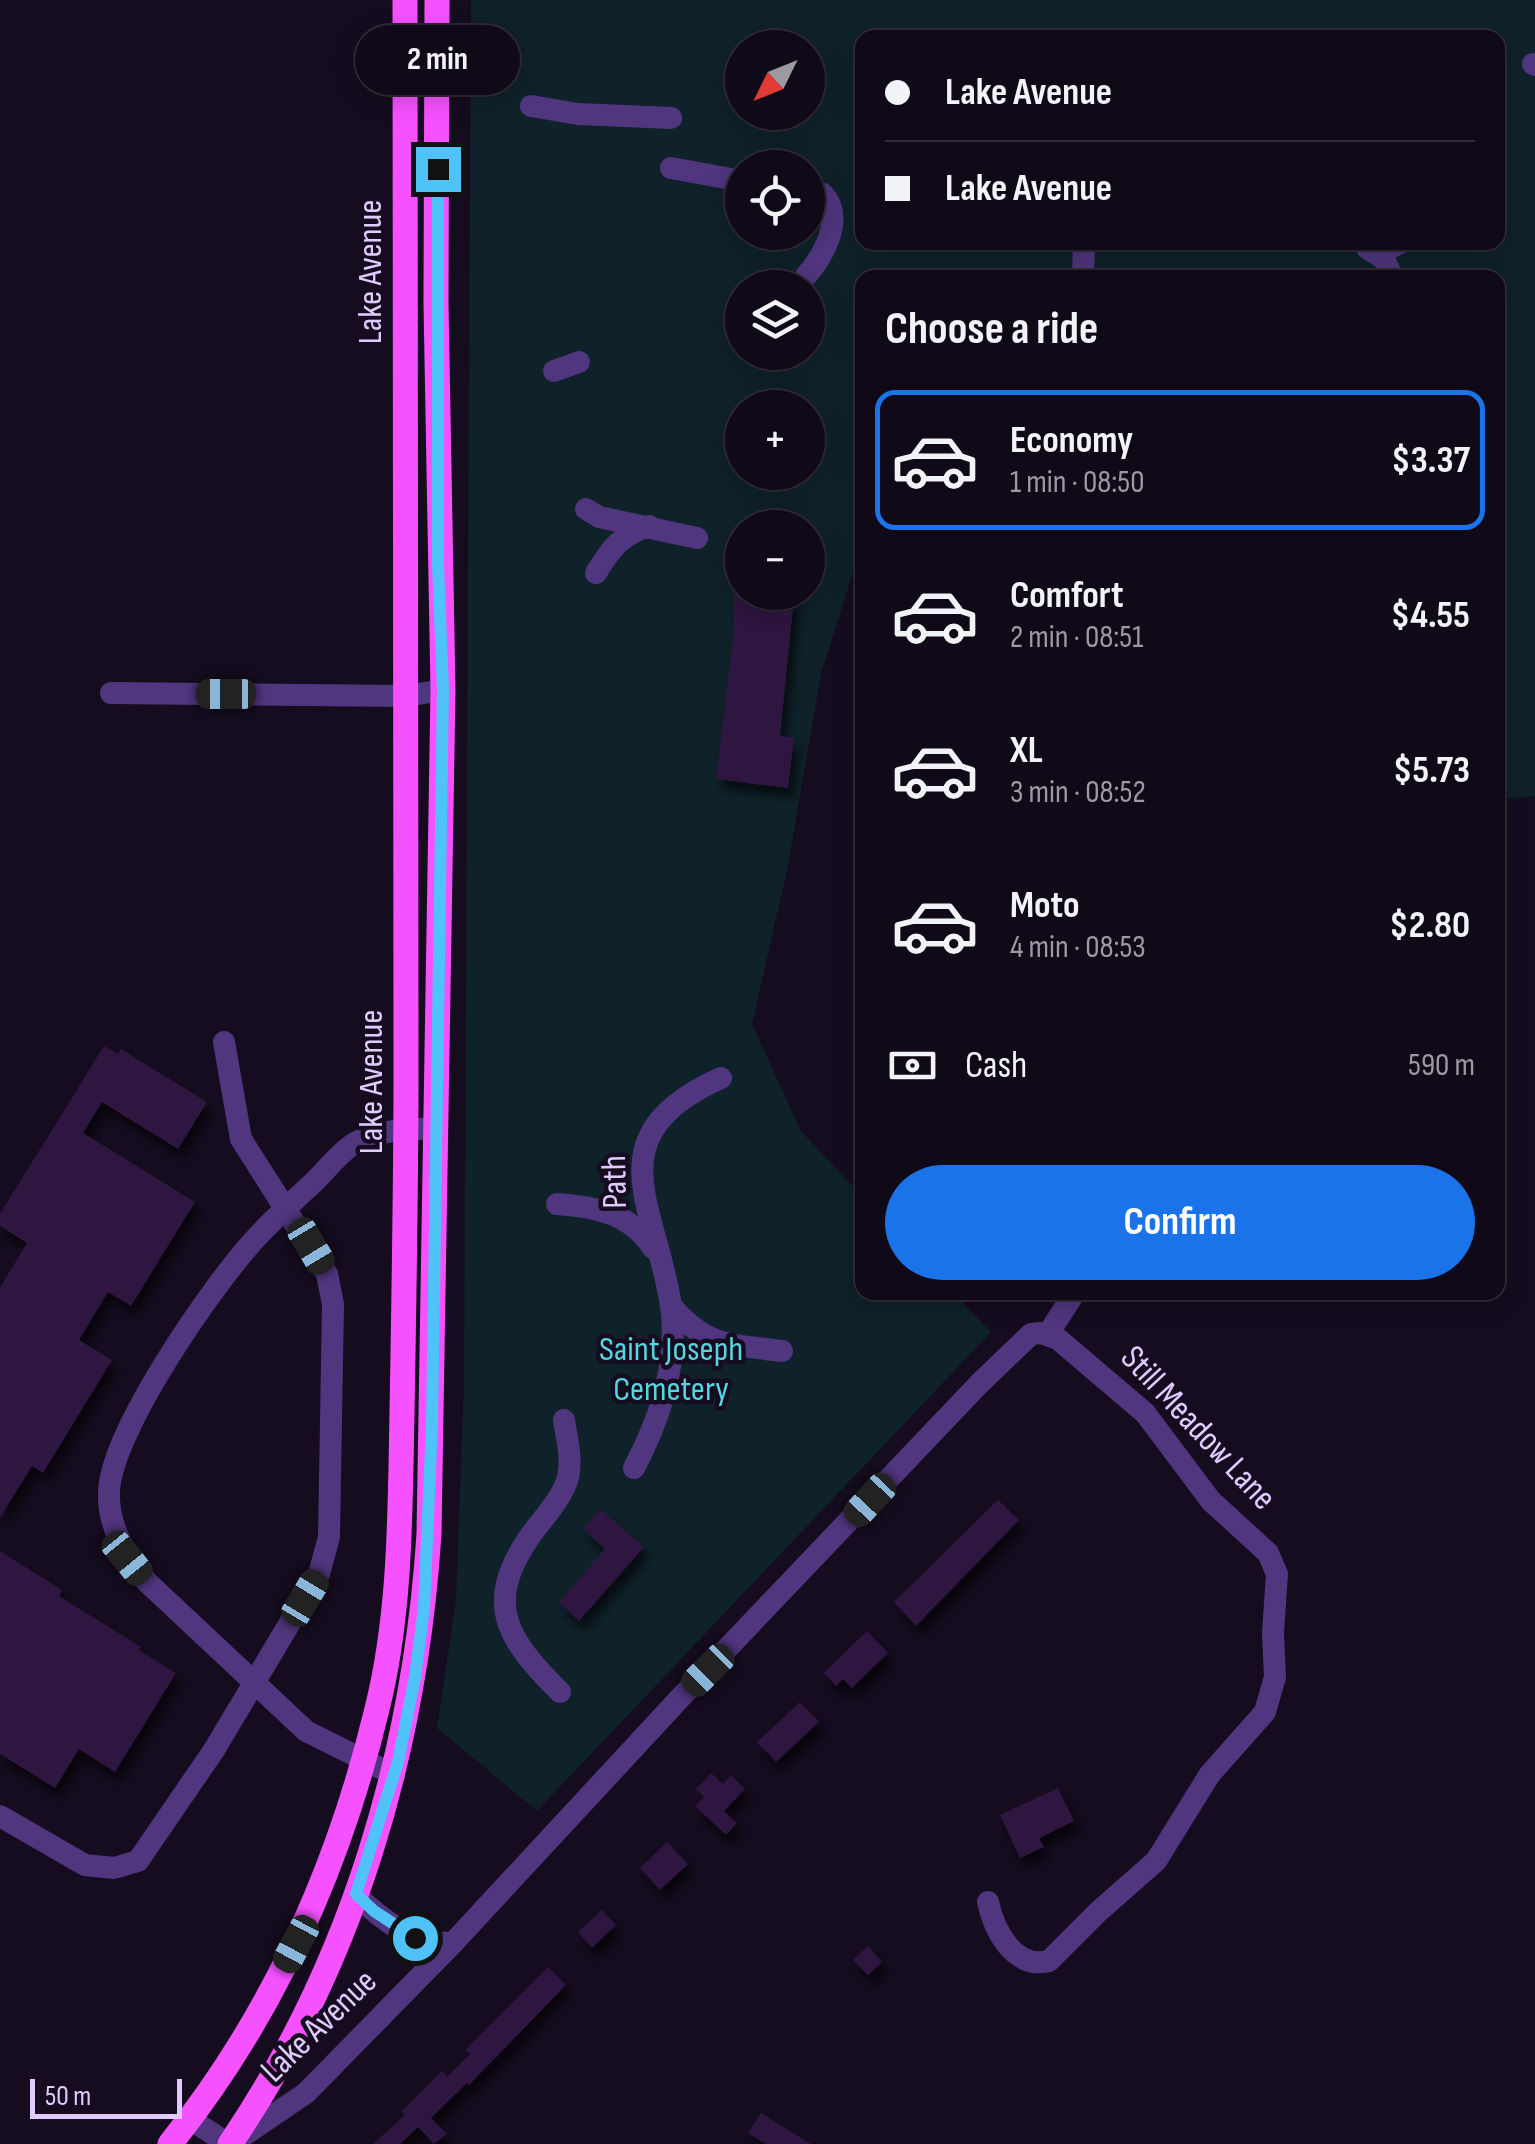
<!DOCTYPE html>
<meta charset="utf-8">
<style>
:root{--surface:#100917;--page:#1e1724;--text:#f1f3f6;--muted:#9c9aa1;--line:#302a36;--accent:#1a73e8}
body{margin:0;font-family:"Sofia Sans Condensed",sans-serif;background:var(--page);color:var(--text);height:100vh;display:flex;flex-direction:column;font-size:38px;white-space:nowrap}
*{box-sizing:border-box;margin:0}
p{font-size:32px;color:var(--muted)}
.icon{flex:none;width:55px;height:55px;fill:none;stroke:currentColor;stroke-width:2;stroke-linecap:round;stroke-linejoin:round}
.map{position:relative;flex:1;overflow:hidden}
.details{position:absolute;left:855px;top:270px;width:650px;height:1030px;display:flex;flex-direction:column;background:var(--surface);border-radius:20px;box-shadow:0 5px 25px #0003,0 0 0 2px var(--line)}
.details>*{flex:none}
.banner{position:absolute;left:855px;top:30px;width:650px;height:220px;border-radius:20px;box-shadow:0 5px 25px #0003,0 0 0 2px var(--line);display:grid;align-content:center;height:220px;padding:0 30px;background:var(--surface)}
.needle{width:65px;rotate:227deg}
.buttons{position:absolute;left:725px;top:30px;display:grid;gap:20px}
.buttons a{display:grid;place-items:center;width:100px;height:100px;border-radius:50%;background:var(--surface);box-shadow:0 5px 25px #0003,0 0 0 2px var(--line);font-size:50px}
.scale{position:absolute;left:30px;bottom:25px;width:152px;box-sizing:border-box;padding-left:10px;border:5px solid #e1caff;border-top:0;font-size:28px;line-height:35px;white-space:nowrap;color:#e1caff;-webkit-text-stroke:8px #150c1f;paint-order:stroke}
.end{position:absolute;width:45px;height:45px;margin:-22px;border:12px solid #4fc3f7;background:#111;box-shadow:0 0 0 5px #111}
.from{border-radius:50%}
.bubble{position:absolute;height:70px;border-radius:35px;background:var(--surface);box-shadow:0 5px 25px #0003,0 0 0 2px var(--line);font-size:32px;font-weight:700;line-height:70px;text-align:center}
.car{position:absolute;width:30px;height:60px;margin:-30px -15px;border-radius:12px;box-shadow:0 0 8px 2px #0007;background:linear-gradient(#222 24%,#8ab4d8 0 40%,#222 0 76%,#8ab4d8 0 86%,#222 0)}
.banner b{display:flex;align-items:center;gap:35px;height:95px;font-size:38px}
.banner b+b{border-top:2px solid var(--line)}
.banner i{width:25px;height:25px;background:var(--text)}
ul{padding:0;list-style:none}
li{display:flex;align-items:center;gap:30px;height:140px;margin:0 20px 15px;padding:0 10px;border:5px solid transparent;border-radius:20px}
li div{flex:1}
li b{display:block;font-size:38px}
li em{font-style:normal;font-weight:700}
li.active{border-color:var(--accent)}
li>.icon{width:90px;height:90px;stroke-width:1.5}
h2{padding:0 30px;font-size:45px;line-height:120px}
.pay{display:flex;align-items:center;gap:25px;height:110px;padding:0 30px;font-size:38px}
.pay p{margin-inline-start:auto}
.cta{display:flex;gap:20px;margin-top:auto;padding:20px 30px}
.cta a{flex:1;height:115px;border-radius:60px;background:var(--accent);color:#fff;font-size:40px;font-weight:700;line-height:115px;text-align:center}
.map>svg:first-child{display:block}
.green{fill:#0f2129;fill-rule:evenodd}
.building{fill:#2d1840;filter:url(#shadow)}
.lines{fill:none;stroke-linecap:round;stroke-linejoin:round}
.minor{stroke:#50367e;stroke-width:22}
.major{stroke:#f651ff;stroke-width:25}
.route{stroke:#4fc3f7;stroke-width:12}
.labels{text-anchor:middle;dominant-baseline:central;stroke-width:9;stroke-linejoin:round;paint-order:stroke}
.street-label{font-size:35px;fill:#e1caff;stroke:#150c1f}
.park-label{font-size:35px;fill:#56d5df;stroke:#150c1f}
</style>
<div class="map">
<svg width="1535" height="2144" viewBox="0 0 1535 2144">
<defs>
<filter id="shadow"><feDropShadow dx="5.5" dy="10" stdDeviation="5" flood-color="#0009"/></filter>
</defs>
<rect width="100%" height="100%" fill="#150c1f"/>
<path class="green" d="M471 0H1535V796L1498 800V278H862V544L821 674 787 871 752 1024 801 1131 862 1196V1292L953 1293 991 1332 537 1811 437 1728 456 1600 464 1384ZM862 38H1498V242H862ZM742 48H808V112H742ZM742 168H808V232H742ZM742 288H808V352H742ZM742 408H808V472H742ZM742 528H808V592H742Z"/>
<g class="building">
<path d="M734 593 794 597 780 736 794 738 788 788 716 779 734 631Z"/>
<path d="M104 1046 118 1054 121 1049 207 1102 178 1149 102 1102 83 1133 195 1202 131 1306 108 1292 79 1340 112 1360 43 1473 32 1466 0 1518V1288L27 1243 0 1226V1214Z"/>
<path d="M998 1500 1019 1520 916 1626 894 1602Z"/>
<path d="M600 1509 644 1547 579 1621 559 1602 605 1549 583 1529Z"/>
<path d="M0 1551 62 1590 59 1596 141 1647 139 1650 176 1673 115 1772 79 1749 55 1788 0 1754Z"/>
<path d="M867 1631 888 1653 852 1688 843 1679 836 1686 824 1673Z"/>
<path d="M800 1702 819 1722 776 1762 757 1742Z"/>
<path d="M711 1773 723 1784 731 1775 745 1789 724 1811 737 1823 726 1835 695 1806 704 1797 696 1789Z"/>
<path d="M1058 1788 1074 1821 1039 1838 1044 1847 1020 1858 1000 1815Z"/>
<path d="M667 1842 688 1864 660 1890 640 1868Z"/>
<path d="M602 1910 616 1925 592 1948 578 1932Z"/>
<path d="M868 1946 882 1962 868 1975 853 1960Z"/>
<path d="M548 1967 566 1985 469 2085 467 2083 431 2118 447 2134 434 2144 418 2127 400 2144H373L405 2115 402 2111 442 2071 447 2077 470 2054 465 2050Z"/>
<path d="M761 2113 811 2144H766L748 2133Z"/>
</g>
<g class="lines">
<g class="minor">
<path d="M1533 64 1535 65"/>
<path d="M531 106 578 114 671 118"/>
<path d="M671 168 742 181"/>
<path d="M806 276C824 255 845 218 823 194L808 190"/>
<path d="M1392 276 1384 259 1367 248 1386 250 1400 243"/>
<path d="M1083 278 1084 242"/>
<path d="M554 371 579 362"/>
<path d="M586 509 599 517 697 538"/>
<path d="M596 573C611 548 621 535 649 526"/>
<path d="M111 693 406 696 443 690"/>
<path d="M557 1204C596 1207 630 1213 653 1248"/>
<path d="M671 1306C707 1348 730 1344 782 1351"/>
<path d="M1048 1334 1075 1292"/>
<path d="M634 1468C660 1419 679 1363 671 1306 656 1204 593 1136 721 1078"/>
<path d="M560 1692C509 1641 483 1606 528 1539 541 1520 559 1503 567 1481 573 1461 567 1440 564 1420"/>
<path d="M394 1775 306 1731 147 1582C126 1556 108 1527 109 1493 109 1434 214 1283 256 1238 274 1218 296 1199 316 1180 328 1168 340 1152 355 1143 379 1129 409 1130 436 1128"/>
<path d="M0 1816 85 1865 114 1868 138 1861 214 1750 319 1574 329 1537 333 1304 327 1274 241 1139 224 1042"/>
<path d="M356 1895C383 1921 414 1945 453 1943"/>
<path d="M190 2119 228 2144"/>
<path d="M231 2144 306 2093 453 1943 681 1697 979 1384 1031 1334 1041 1333 1058 1339 1145 1413 1211 1501 1268 1553 1277 1574 1273 1633 1275 1677 1265 1712 1210 1774 1156 1861 1098 1912 1049 1961C1014 1970 994 1930 988 1902"/>
</g>
<g class="major">
<path d="M170 2144C272 2017 339 1867 377 1709 401 1613 400 1511 402 1413 404 1299 406 1185 406 1071 406 714 405 357 405 0"/>
<path d="M230 2144C353 1963 415 1751 429 1534L443 690 436 303 437 0"/>
</g>
</g>
<g class="lines">
<path class="route" d="M415 1938 374 1911 356 1894 398 1762 415 1677 424 1608 432 1425 443 690 438 565V169"/>
</g>
<g class="labels">
<g class="street-label">
<text transform="translate(370 272) rotate(-90)">Lake Avenue</text>
<text transform="translate(371 1082) rotate(-90)">Lake Avenue</text>
<text transform="translate(615 1182) rotate(-91)">Path</text>
<text transform="translate(1198 1428) rotate(47)">Still Meadow Lane</text>
<text transform="translate(319 2026) rotate(-44)">Lake Avenue</text>
</g>
<g class="park-label">
<text x="671" y="1349">Saint Joseph<tspan x="671" dy="40">Cemetery</tspan></text>
</g>
</g>
</svg>
<div class="buttons">
<a><svg class="needle" viewBox="-14 -14 28 28"><path d="M0-13l5 13h-10z" fill="#e53935"/><path d="M0 13l5-13h-10z" fill="#9c9aa1"/></svg></a>
<a><svg class="icon" aria-label="locate" viewBox="0 0 24 24"><circle cx="12" cy="12" r="6"/><path d="M12 2v4M12 18v4M2 12h4M18 12h4"/></svg></a>
<a><svg class="icon" aria-label="layers" viewBox="0 0 24 24"><path d="M12 4l9 5-9 5-9-5zM3 14l9 5 9-5"/></svg></a>
<a>+</a>
<a>−</a>
</div>
<div class="scale">50 m</div>
<i class="end from" style="left:415px;top:1938px"></i>
<i class="end" style="left:438px;top:169px"></i>
<div class="bubble" style="left:355px;top:25px;width:165px">2 min</div>
<i class="car" style="left:226px;top:694px;rotate:270deg"></i>
<i class="car" style="left:311px;top:1246px;rotate:149deg"></i>
<i class="car" style="left:870px;top:1500px;rotate:223deg"></i>
<i class="car" style="left:127px;top:1558px;rotate:141deg"></i>
<i class="car" style="left:305px;top:1598px;rotate:31deg"></i>
<i class="car" style="left:708px;top:1670px;rotate:225deg"></i>
<i class="car" style="left:296px;top:1944px;rotate:208deg"></i>
<div class="banner">
<b><i class="from"></i>Lake Avenue</b>
<b><i></i>Lake Avenue</b>
</div>
<section class="details">
<h2>Choose a ride</h2>
<ul>
<li class="active"><svg class="icon" aria-label="car" viewBox="0 0 24 24"><path d="M5 17H2v-5l4-1 3-4h7l3 4 3 1v5h-3M9 17h6M6 11h13"/><circle cx="7" cy="17" r="2"/><circle cx="17" cy="17" r="2"/></svg><div><b>Economy</b><p>1 min · 08:50</p></div><em>$3.37</em></li>
<li><svg class="icon" aria-label="car" viewBox="0 0 24 24"><path d="M5 17H2v-5l4-1 3-4h7l3 4 3 1v5h-3M9 17h6M6 11h13"/><circle cx="7" cy="17" r="2"/><circle cx="17" cy="17" r="2"/></svg><div><b>Comfort</b><p>2 min · 08:51</p></div><em>$4.55</em></li>
<li><svg class="icon" aria-label="car" viewBox="0 0 24 24"><path d="M5 17H2v-5l4-1 3-4h7l3 4 3 1v5h-3M9 17h6M6 11h13"/><circle cx="7" cy="17" r="2"/><circle cx="17" cy="17" r="2"/></svg><div><b>XL</b><p>3 min · 08:52</p></div><em>$5.73</em></li>
<li><svg class="icon" aria-label="car" viewBox="0 0 24 24"><path d="M5 17H2v-5l4-1 3-4h7l3 4 3 1v5h-3M9 17h6M6 11h13"/><circle cx="7" cy="17" r="2"/><circle cx="17" cy="17" r="2"/></svg><div><b>Moto</b><p>4 min · 08:53</p></div><em>$2.80</em></li>
</ul>
<div class="pay"><svg class="icon" aria-label="cash" viewBox="0 0 24 24"><path d="M3 7h18v10H3z"/><circle cx="12" cy="12" r="2"/></svg>Cash<p>590 m</p></div>
<div class="cta"><a>Confirm</a></div>
</section>
</div>
